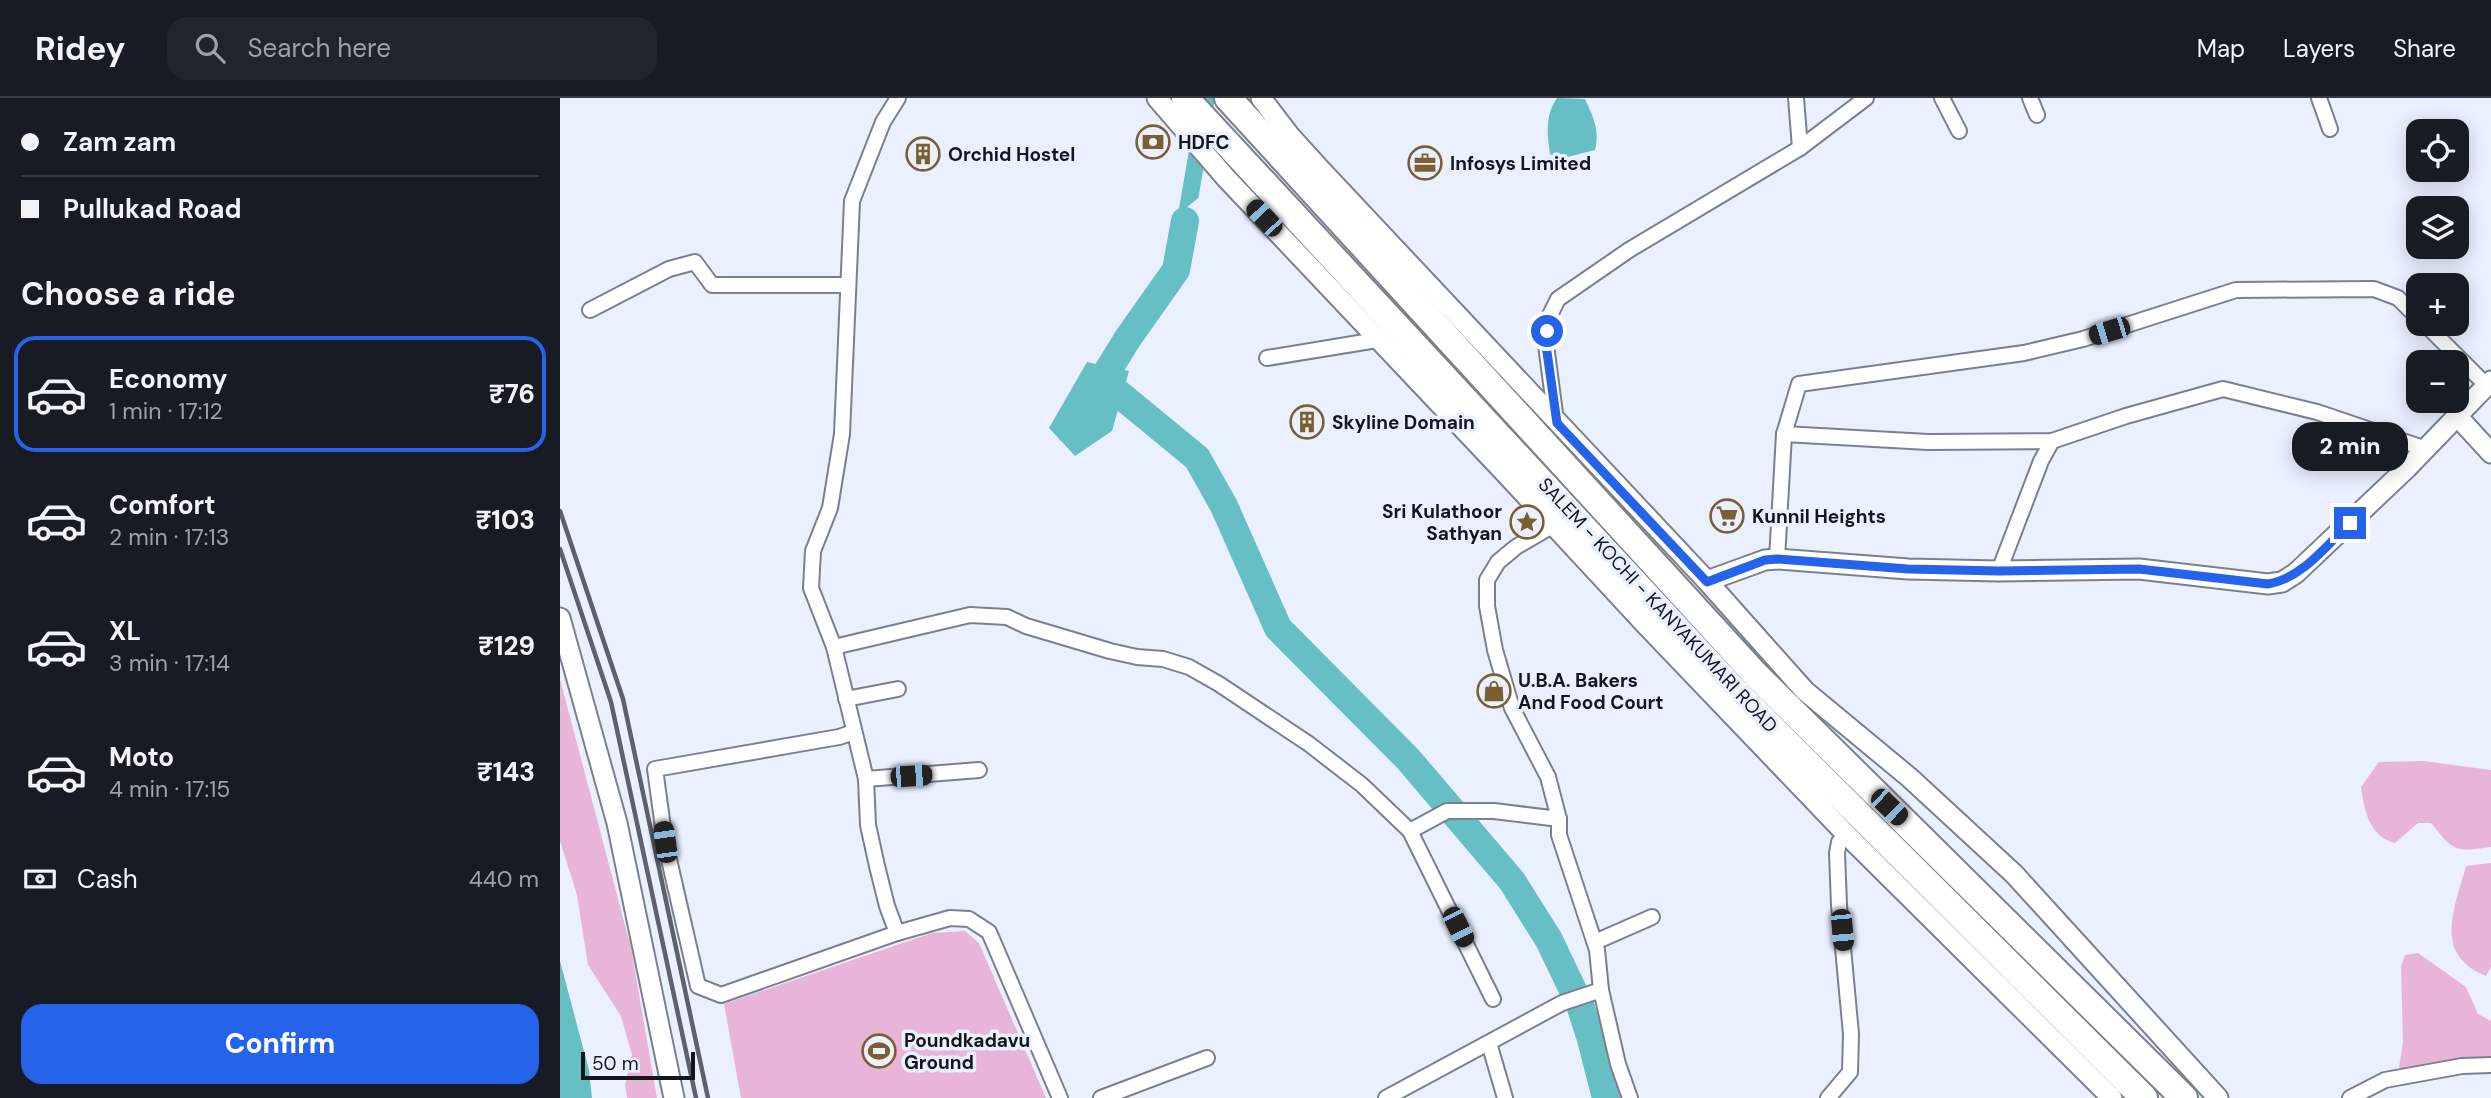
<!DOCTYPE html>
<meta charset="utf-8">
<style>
:root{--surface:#171b24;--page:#20242c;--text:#f1f3f6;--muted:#9ea1a6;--line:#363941;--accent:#2563eb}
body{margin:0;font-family:"DM Sans",sans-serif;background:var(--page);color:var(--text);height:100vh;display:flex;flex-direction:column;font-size:26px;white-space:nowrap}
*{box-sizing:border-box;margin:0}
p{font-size:23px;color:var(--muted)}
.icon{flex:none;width:38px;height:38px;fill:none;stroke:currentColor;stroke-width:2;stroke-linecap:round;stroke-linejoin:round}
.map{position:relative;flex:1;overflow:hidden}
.details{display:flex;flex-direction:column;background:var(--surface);width:560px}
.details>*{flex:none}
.banner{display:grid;align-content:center;height:154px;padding:0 21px;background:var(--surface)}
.controls{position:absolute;left:1846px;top:21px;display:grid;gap:14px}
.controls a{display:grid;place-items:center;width:63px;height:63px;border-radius:14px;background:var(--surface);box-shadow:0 4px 18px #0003;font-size:35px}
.scale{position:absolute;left:21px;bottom:18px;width:114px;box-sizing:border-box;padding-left:7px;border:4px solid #14161b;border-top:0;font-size:19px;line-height:24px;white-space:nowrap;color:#14161b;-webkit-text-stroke:5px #eaf0ff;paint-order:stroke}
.end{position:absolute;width:32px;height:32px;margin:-16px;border:9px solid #2563eb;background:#fff;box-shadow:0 0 0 4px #fff}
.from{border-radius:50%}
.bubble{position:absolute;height:49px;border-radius:21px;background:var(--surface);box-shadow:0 4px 18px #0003;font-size:23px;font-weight:800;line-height:49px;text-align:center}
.car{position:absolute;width:21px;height:42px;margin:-21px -10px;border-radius:9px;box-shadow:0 0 5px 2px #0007;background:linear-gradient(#222 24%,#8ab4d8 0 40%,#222 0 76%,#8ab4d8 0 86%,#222 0)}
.banner b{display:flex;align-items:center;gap:24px;height:66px;font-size:26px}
.banner b+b{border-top:2px solid var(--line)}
.banner i{width:18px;height:18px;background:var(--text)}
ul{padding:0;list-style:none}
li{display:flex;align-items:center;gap:21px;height:116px;margin:0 14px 10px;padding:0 7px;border:4px solid transparent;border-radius:21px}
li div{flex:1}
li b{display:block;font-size:26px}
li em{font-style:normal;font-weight:800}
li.current{border-color:var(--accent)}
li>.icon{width:63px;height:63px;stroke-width:1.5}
h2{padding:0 21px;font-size:32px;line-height:84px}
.pay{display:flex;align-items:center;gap:18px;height:77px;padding:0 21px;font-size:26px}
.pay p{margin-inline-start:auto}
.button{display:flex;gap:14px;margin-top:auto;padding:14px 21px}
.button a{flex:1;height:80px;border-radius:21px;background:var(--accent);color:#fff;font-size:28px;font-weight:800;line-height:80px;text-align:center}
header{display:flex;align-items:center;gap:42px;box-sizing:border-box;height:98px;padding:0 35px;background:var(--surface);border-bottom:2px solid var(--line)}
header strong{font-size:33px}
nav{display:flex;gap:38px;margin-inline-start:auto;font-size:24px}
.search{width:490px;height:63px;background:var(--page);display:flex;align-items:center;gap:18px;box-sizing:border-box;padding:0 24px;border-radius:21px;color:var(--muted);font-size:26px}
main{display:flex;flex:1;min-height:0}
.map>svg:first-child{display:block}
.green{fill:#e8b5d8}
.water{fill:#66bfc5}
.pier{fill:#eaf0ff}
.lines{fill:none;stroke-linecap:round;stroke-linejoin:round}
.river{stroke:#66bfc5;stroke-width:28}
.street-casing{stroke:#7b808d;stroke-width:18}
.secondary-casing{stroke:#7b808d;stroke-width:23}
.highway-casing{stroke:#7b808d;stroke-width:30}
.street{stroke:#fff;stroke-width:14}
.secondary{stroke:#fff;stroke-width:19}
.highway{stroke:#fff;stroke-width:26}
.rail{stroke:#5e6169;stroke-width:4.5}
.route{stroke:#2563eb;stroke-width:9}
.labels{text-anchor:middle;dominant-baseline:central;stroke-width:7;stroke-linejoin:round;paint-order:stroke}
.poi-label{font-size:19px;font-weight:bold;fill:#14161b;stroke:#eaf0ff;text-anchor:start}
.street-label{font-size:19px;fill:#14161b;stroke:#eaf0ff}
</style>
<header>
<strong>Ridey</strong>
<div class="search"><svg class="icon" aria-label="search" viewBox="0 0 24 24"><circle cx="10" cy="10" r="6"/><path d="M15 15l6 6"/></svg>Search here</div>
<nav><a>Map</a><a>Layers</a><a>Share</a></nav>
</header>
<main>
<section class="details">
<div class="banner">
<b><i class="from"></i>Zam zam</b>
<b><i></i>Pullukad Road</b>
</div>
<h2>Choose a ride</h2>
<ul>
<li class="current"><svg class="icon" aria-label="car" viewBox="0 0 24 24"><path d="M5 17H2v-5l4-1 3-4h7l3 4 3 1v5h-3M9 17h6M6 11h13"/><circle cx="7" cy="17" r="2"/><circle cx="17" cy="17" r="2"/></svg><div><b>Economy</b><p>1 min · 17:12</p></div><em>₹76</em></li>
<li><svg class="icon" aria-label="car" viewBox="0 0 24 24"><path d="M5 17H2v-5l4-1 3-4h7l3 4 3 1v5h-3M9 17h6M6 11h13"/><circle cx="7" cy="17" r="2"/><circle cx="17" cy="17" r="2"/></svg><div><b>Comfort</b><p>2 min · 17:13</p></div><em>₹103</em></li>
<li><svg class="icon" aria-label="car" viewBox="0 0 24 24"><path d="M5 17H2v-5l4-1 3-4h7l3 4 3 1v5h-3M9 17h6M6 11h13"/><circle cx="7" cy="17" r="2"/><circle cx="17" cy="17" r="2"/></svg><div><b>XL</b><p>3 min · 17:14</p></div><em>₹129</em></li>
<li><svg class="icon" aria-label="car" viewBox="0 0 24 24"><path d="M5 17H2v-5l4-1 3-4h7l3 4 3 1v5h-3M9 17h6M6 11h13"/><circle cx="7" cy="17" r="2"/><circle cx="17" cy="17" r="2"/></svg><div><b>Moto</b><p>4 min · 17:15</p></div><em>₹143</em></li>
</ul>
<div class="pay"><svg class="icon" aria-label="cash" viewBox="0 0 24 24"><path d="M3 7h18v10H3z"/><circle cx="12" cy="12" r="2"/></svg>Cash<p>440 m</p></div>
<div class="button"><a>Confirm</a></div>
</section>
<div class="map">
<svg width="1931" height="1000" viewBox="0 0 1931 1000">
<rect width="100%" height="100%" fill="#eaf0ff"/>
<g class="green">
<path d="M0 581 71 850 97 1000H67L65 987 72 957 61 918 28 867 17 797 0 743Z"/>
<path d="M1863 663 1931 672V749C1895 754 1894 754 1871 725H1858L1835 745C1809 739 1804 711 1801 689L1819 664Z"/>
<path d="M1931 765V869L1926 878C1872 856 1895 810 1906 768Z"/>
<path d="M405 833 419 845 486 1000H181L164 906 372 835Z"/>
<path d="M1858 855 1906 889 1918 916 1931 923V962L1850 976 1839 969 1843 945 1841 868 1845 857Z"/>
</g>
<g class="water">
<path d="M638 0H655L629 157 610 163Z"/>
<path d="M997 0 1025 1C1033 18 1040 33 1035 52L1000 61 990 56C987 36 985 17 997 0Z"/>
<path d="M527 264 569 273 552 333 515 358 489 330Z"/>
<path d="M0 863 29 972 32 1000H0Z"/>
</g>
<path class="pier" d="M643 96 638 124 609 148 614 120Z"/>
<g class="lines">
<path class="river" d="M625 123 616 172 568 240 542 282 637 360 664 408 718 530 848 661 952 783 989 842 1020 907 1031 941 1046 1000"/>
<defs>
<g id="street">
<path d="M338 0 323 24 292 103 282 336 270 410 253 453 251 490 274 549 306 681 308 727 317 768 327 808 337 835 390 820 409 821 429 834 500 1000"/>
<path d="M1382 0 1399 33"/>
<path d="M1470 0 1477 17"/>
<path d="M1759 0 1770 31"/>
<path d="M1240 50 1306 0"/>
<path d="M30 212 109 171 135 164 152 187H288"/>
<path d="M1865 226 1926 287"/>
<path d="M707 260 817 242"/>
<path d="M996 323 986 247 989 219 998 201 1069 152 1240 50 1236 0"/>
<path d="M1224 336 1368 344 1492 343 1566 318 1663 291 1757 314 1866 351"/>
<path d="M992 428 956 449 938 464 927 482V508L935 552 952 610 988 679 999 721V737L1037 852 1041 892 1058 966 1070 1000"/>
<path d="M1217 461 1224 336 1239 286 1464 255 1523 241 1676 192 1814 191 1838 200 1858 220"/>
<path d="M1439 473 1481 363 1492 343"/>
<path d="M274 549 410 517 447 519 466 528 550 553 577 559 603 561 629 569 659 586 749 646 802 687 850 733 933 901"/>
<path d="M286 601 338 591"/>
<path d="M294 634 279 639 95 671 105 744 138 888 161 897 337 835"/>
<path d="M306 681 419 672"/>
<path d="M850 733 887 713H934L999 721"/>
<path d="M1035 844 1092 819"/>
<path d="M929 945 945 1000"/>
<path d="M541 1000 647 960"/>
<path d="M826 1000 1002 905 1041 892"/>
<path d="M1268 1000 1290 974 1291 936 1279 807 1277 755 1279 744 1286 736"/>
<path d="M1790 1000 1825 982 1902 968 1931 967"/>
</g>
<g id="secondary">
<path d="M597 0 666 80 946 376 1085 526 1286 736 1552 1000"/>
<path d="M701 0 730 38 760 71 1147 483 1245 593 1350 680 1454 776 1658 1000"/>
<path d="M1898 319 1931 355"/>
<path d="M1147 483 1205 462 1217 461 1348 471 1439 473 1579 471 1708 486 1722 484 1736 475 1847 370 1931 283"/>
<path d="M0 520 57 725 114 1000"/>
</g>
<g id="highway">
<path d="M625 0 1176 594 1584 1000"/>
<path d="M668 0 1195 576 1624 1000"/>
</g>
</defs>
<use href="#street" class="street-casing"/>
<use href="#secondary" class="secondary-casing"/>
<use href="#highway" class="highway-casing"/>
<use href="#street" class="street"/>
<use href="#secondary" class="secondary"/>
<use href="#highway" class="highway"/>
<g class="rail">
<path d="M0 413 63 601 148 1000"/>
<path d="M0 451 51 604 136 1000"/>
</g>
</g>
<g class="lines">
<path class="route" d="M987 233 986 247 997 325 1147 484 1205 462 1217 461 1348 471 1439 473 1579 471 1708 486C1741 481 1766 448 1790 425"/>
</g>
<defs>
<symbol id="bank-ring" viewBox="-11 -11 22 22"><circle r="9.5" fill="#eaf0ff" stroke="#7a6031" stroke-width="1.5"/><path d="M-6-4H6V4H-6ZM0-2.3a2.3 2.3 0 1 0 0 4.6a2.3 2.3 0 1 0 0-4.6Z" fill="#7a6031"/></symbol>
<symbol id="building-ring" viewBox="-11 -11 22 22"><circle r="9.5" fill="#eaf0ff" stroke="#7a6031" stroke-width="1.5"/><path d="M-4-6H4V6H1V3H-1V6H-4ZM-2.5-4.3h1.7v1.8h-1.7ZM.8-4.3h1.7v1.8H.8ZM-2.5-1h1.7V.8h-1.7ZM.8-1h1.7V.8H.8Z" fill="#7a6031"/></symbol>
<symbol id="office-ring" viewBox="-11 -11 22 22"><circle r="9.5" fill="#eaf0ff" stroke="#7a6031" stroke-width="1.5"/><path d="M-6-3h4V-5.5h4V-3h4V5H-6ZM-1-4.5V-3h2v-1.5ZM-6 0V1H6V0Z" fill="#7a6031"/></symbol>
<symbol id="supermarket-ring" viewBox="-11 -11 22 22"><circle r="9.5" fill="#eaf0ff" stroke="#7a6031" stroke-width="1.5"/><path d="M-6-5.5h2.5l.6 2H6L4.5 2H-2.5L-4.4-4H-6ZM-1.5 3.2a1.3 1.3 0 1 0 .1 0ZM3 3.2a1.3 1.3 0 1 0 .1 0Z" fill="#7a6031"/></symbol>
<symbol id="sight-ring" viewBox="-11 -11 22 22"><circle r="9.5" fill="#eaf0ff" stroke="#7a6031" stroke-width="1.5"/><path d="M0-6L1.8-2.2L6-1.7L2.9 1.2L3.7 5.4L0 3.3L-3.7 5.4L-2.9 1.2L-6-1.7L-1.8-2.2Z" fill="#7a6031"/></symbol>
<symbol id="shop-ring" viewBox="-11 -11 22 22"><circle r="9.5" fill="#eaf0ff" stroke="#7a6031" stroke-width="1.5"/><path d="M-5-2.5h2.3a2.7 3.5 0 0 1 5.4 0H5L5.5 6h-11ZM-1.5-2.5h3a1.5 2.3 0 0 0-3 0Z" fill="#7a6031"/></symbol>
<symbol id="stadium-ring" viewBox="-11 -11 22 22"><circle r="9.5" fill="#eaf0ff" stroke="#7a6031" stroke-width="1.5"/><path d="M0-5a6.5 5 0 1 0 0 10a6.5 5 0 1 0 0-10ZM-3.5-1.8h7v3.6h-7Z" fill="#7a6031"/></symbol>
</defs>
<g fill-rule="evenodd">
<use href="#bank-ring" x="574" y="25" width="38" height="38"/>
<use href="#building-ring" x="344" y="37" width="38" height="38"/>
<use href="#office-ring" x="846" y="46" width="38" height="38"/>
<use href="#building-ring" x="728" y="305" width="38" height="38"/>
<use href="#supermarket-ring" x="1148" y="399" width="38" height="38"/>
<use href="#sight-ring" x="948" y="405" width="38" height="38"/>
<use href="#shop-ring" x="915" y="574" width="38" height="38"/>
<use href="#stadium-ring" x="300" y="934" width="38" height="38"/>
</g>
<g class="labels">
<g class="poi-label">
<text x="618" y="44">HDFC</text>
<text x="388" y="56">Orchid Hostel</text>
<text x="890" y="65">Infosys Limited</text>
<text x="772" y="324">Skyline Domain</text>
<text x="942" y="413" text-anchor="end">Sri Kulathoor<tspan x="942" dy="22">Sathyan</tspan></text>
<text x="1192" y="418">Kunnil Heights</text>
<text x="958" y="582">U.B.A. Bakers<tspan x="958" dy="22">And Food Court</tspan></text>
<text x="344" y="942">Poundkadavu<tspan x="344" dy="22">Ground</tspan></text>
</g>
<g class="street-label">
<text transform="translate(1098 507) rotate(47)">SALEM - KOCHI - KANYAKUMARI ROAD</text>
</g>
</g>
</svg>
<div class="controls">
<a><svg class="icon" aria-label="locate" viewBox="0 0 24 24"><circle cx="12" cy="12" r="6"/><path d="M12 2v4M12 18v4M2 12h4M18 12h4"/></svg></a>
<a><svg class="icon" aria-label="layers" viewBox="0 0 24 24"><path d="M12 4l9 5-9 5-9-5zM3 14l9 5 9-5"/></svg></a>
<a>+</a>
<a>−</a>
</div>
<div class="scale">50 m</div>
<i class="end from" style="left:987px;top:233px"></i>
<i class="end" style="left:1790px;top:425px"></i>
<div class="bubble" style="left:1732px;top:324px;width:116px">2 min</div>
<i class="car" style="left:704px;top:120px;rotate:317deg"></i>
<i class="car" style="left:1549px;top:233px;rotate:253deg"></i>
<i class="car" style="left:351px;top:678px;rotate:86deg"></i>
<i class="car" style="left:1329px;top:709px;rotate:134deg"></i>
<i class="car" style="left:105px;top:744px;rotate:352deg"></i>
<i class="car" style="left:898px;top:829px;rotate:153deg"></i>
<i class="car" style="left:1282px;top:832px;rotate:175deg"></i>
</div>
</main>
